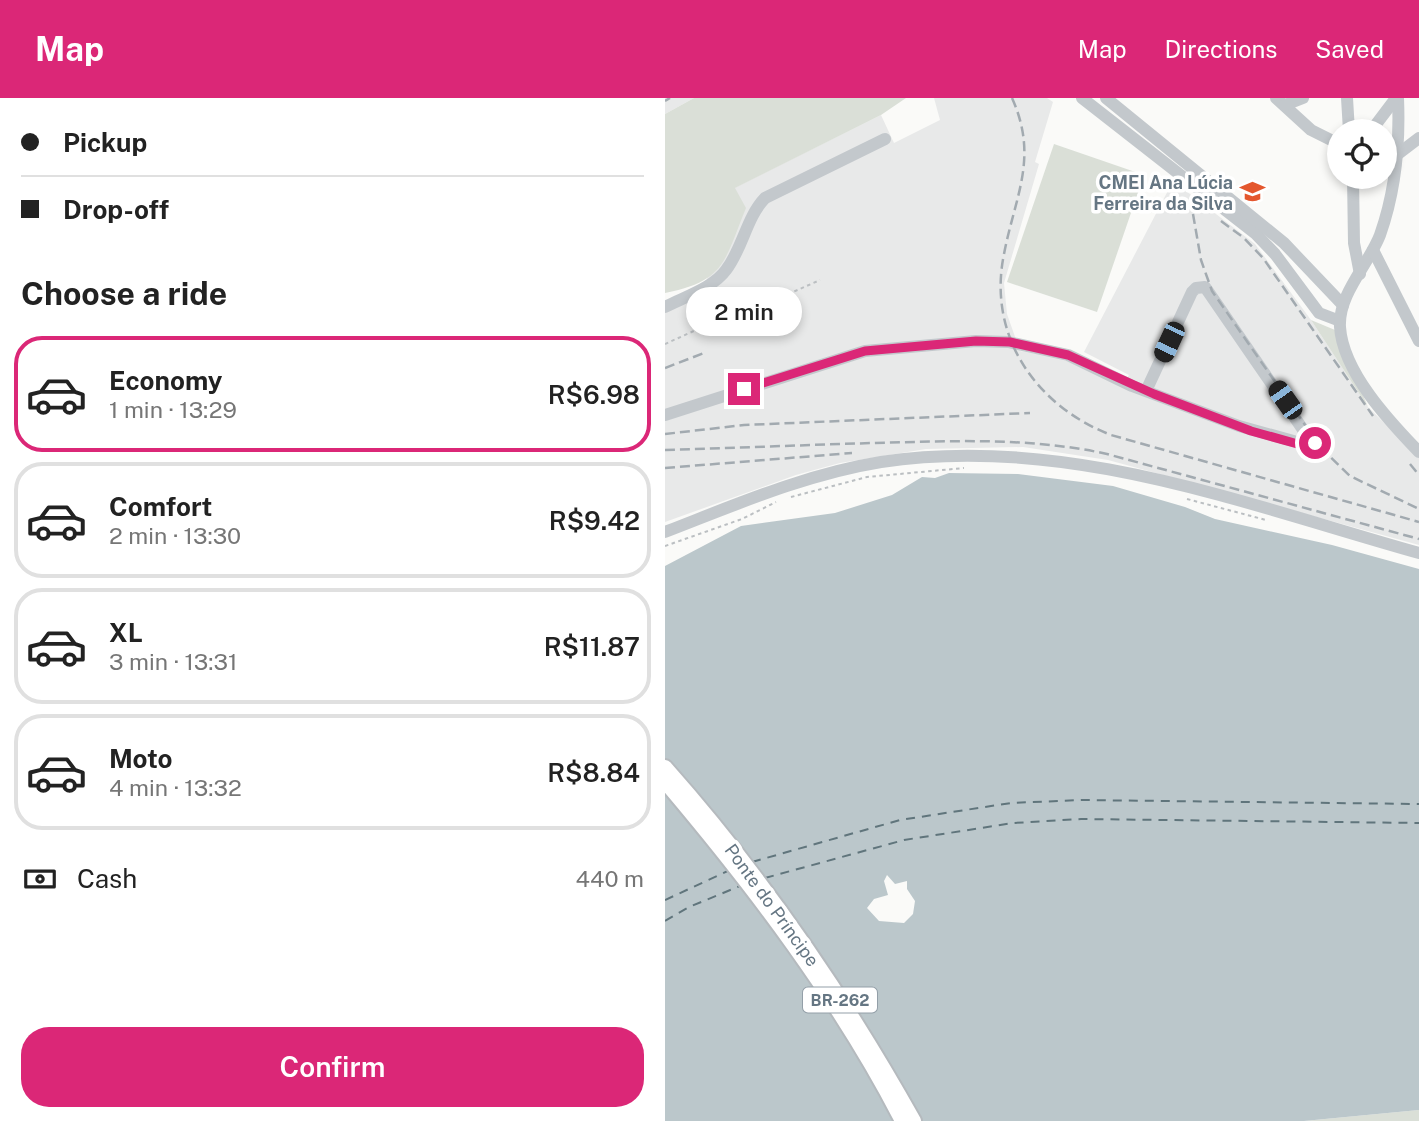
<!DOCTYPE html>
<meta charset="utf-8">
<style>
:root{--surface:#fff;--page:#f6f6f6;--text:#222;--muted:#767676;--line:#e0e0e0;--accent:#db2777}
body{margin:0;font-family:"Public Sans",sans-serif;background:var(--page);color:var(--text);height:100vh;display:flex;flex-direction:column;font-size:26px;white-space:nowrap}
*{box-sizing:border-box;margin:0}
p{font-size:23px;color:var(--muted)}
.icon{flex:none;width:38px;height:38px;fill:none;stroke:currentColor;stroke-width:2;stroke-linecap:round;stroke-linejoin:round}
.map{position:relative;flex:1;overflow:hidden}
.side{display:flex;flex-direction:column;background:var(--surface);width:665px}
.side>*{flex:none}
.hud{display:grid;align-content:center;height:154px;padding:0 21px;background:var(--surface)}
.fabs{position:absolute;left:662px;top:21px;display:grid;gap:14px}
.fabs a{display:grid;place-items:center;width:70px;height:70px;border-radius:50%;background:var(--surface);box-shadow:0 4px 10px #0003;font-size:35px}
.end{position:absolute;width:32px;height:32px;margin:-16px;border:9px solid #db2777;background:#fff;box-shadow:0 0 0 4px #fff}
.from{border-radius:50%}
.bubble{position:absolute;height:49px;border-radius:24px;background:var(--surface);box-shadow:0 4px 10px #0003;font-size:23px;font-weight:600;line-height:49px;text-align:center}
.car{position:absolute;width:21px;height:42px;margin:-21px -10px;border-radius:9px;box-shadow:0 0 5px 2px #0007;background:linear-gradient(#222 24%,#8ab4d8 0 40%,#222 0 76%,#8ab4d8 0 86%,#222 0)}
.hud b{display:flex;align-items:center;gap:24px;height:66px;font-size:26px}
.hud b+b{border-top:2px solid var(--line)}
.hud i{width:18px;height:18px;background:var(--text)}
ul{padding:0;list-style:none}
li{display:flex;align-items:center;gap:21px;height:116px;margin:0 14px 10px;padding:0 7px;border:4px solid var(--line);border-radius:28px}
li div{flex:1}
li b{display:block;font-size:26px}
li em{font-style:normal;font-weight:600}
li.selected{border-color:var(--accent)}
li>.icon{width:63px;height:63px;stroke-width:1.5}
h2{padding:0 21px;font-size:32px;line-height:84px}
.pay{display:flex;align-items:center;gap:18px;height:77px;padding:0 21px;font-size:26px}
.pay p{margin-inline-start:auto}
.cta{display:flex;gap:14px;margin-top:auto;padding:14px 21px}
.cta a{flex:1;height:80px;border-radius:28px;background:var(--accent);color:#fff;font-size:28px;font-weight:600;line-height:80px;text-align:center}
header{display:flex;align-items:center;gap:42px;box-sizing:border-box;height:98px;padding:0 35px;background:var(--accent);color:#fff}
header strong{font-size:33px}
nav{display:flex;gap:38px;margin-inline-start:auto;font-size:24px}
main{display:flex;flex:1;min-height:0}
.map>svg:first-child{display:block}
.built{fill:#e8e9e9}
.green{fill:#dadfd7}
.water{fill:#bbc7cb;fill-rule:evenodd}
.lines{fill:none;stroke-linecap:round;stroke-linejoin:round}
.ferry{stroke:#60757c;stroke-width:2;stroke-dasharray:9 7;stroke-linecap:butt}
.major-casing{stroke:#b5babe;stroke-width:18}
.path{stroke:#bbbfc2;stroke-width:2;stroke-dasharray:3.5 3.5;stroke-linecap:butt}
.minor{stroke:#c3c8cc;stroke-width:12}
.major{stroke:#fff;stroke-width:14}
.rail{stroke:#a2aab0;stroke-width:2.5;stroke-dasharray:10 5;stroke-linecap:butt}
.route{stroke:#db2777;stroke-width:9}
.labels{text-anchor:middle;dominant-baseline:central;stroke-width:7;stroke-linejoin:round;paint-order:stroke}
.shield{fill:#fff;stroke:#939fa8;stroke-width:2}
.shield-label{font-size:16px;font-weight:bold;fill:#657683}
.poi-label{font-size:18px;font-weight:bold;fill:#657683;stroke:#fff;text-anchor:end}
.street-label{font-size:18px;fill:#657683;stroke:#fff}
</style>
<header>
<strong>Map</strong>
<nav><a>Map</a><a>Directions</a><a>Saved</a></nav>
</header>
<main>
<section class="side">
<div class="hud">
<b><i class="from"></i>Pickup</b>
<b><i></i>Drop-off</b>
</div>
<h2>Choose a ride</h2>
<ul>
<li class="selected"><svg class="icon" aria-label="car" viewBox="0 0 24 24"><path d="M5 17H2v-5l4-1 3-4h7l3 4 3 1v5h-3M9 17h6M6 11h13"/><circle cx="7" cy="17" r="2"/><circle cx="17" cy="17" r="2"/></svg><div><b>Economy</b><p>1 min · 13:29</p></div><em>R$6.98</em></li>
<li><svg class="icon" aria-label="car" viewBox="0 0 24 24"><path d="M5 17H2v-5l4-1 3-4h7l3 4 3 1v5h-3M9 17h6M6 11h13"/><circle cx="7" cy="17" r="2"/><circle cx="17" cy="17" r="2"/></svg><div><b>Comfort</b><p>2 min · 13:30</p></div><em>R$9.42</em></li>
<li><svg class="icon" aria-label="car" viewBox="0 0 24 24"><path d="M5 17H2v-5l4-1 3-4h7l3 4 3 1v5h-3M9 17h6M6 11h13"/><circle cx="7" cy="17" r="2"/><circle cx="17" cy="17" r="2"/></svg><div><b>XL</b><p>3 min · 13:31</p></div><em>R$11.87</em></li>
<li><svg class="icon" aria-label="car" viewBox="0 0 24 24"><path d="M5 17H2v-5l4-1 3-4h7l3 4 3 1v5h-3M9 17h6M6 11h13"/><circle cx="7" cy="17" r="2"/><circle cx="17" cy="17" r="2"/></svg><div><b>Moto</b><p>4 min · 13:32</p></div><em>R$8.84</em></li>
</ul>
<div class="pay"><svg class="icon" aria-label="cash" viewBox="0 0 24 24"><path d="M3 7h18v10H3z"/><circle cx="12" cy="12" r="2"/></svg>Cash<p>440 m</p></div>
<div class="cta"><a>Confirm</a></div>
</section>
<div class="map">
<svg width="754" height="1023" viewBox="0 0 754 1023">
<rect width="100%" height="100%" fill="#fafaf8"/>
<g class="built">
<path d="M0 0H29L0 16Z"/>
<path d="M269 0H382L388 4 370 64 374 66 339 185 342 216 355 253 395 260 458 288 464 277 419 254 508 83 590 146 646 222 703 309 754 359V447L443 362 358 349 261 351 175 365 131 377 0 424V204L41 184 69 90 216 17 229 45 275 22Z"/>
</g>
<g class="green">
<path d="M29 0H241L216 17 70 90 81 110C59 163 61 183 0 195V16Z"/>
<path d="M389 46 479 77 432 214 342 184Z"/>
<path d="M646 222 670 232 703 309Z"/>
<path d="M754 1012V1023H639Z"/>
</g>
<path class="water" d="M284 375 353 376 448 388 520 409 550 421 667 447 754 471V1012L639 1023H0V468L76 428 170 415 227 397 257 379 270 380ZM222 777 230 786 242 783V791L250 803 248 816 239 825 214 823 202 810 209 801 223 797 219 783Z"/>
<g class="lines">
<g class="ferry">
<path d="M87 764 235 722 346 705 416 702 754 706"/>
<path d="M100 780 239 742 348 725 416 721 754 725"/>
<path d="M0 802 65 772"/>
<path d="M0 823 24 809 75 788"/>
</g>
<defs>
<g id="major">
<path d="M0 669C95 776 179 898 249 1023"/>
<path d="M0 684C88 788 175 902 237 1023"/>
</g>
</defs>
<use href="#major" class="major-casing"/>
<g class="path">
<path d="M0 246 93 204 119 198 155 182"/>
<path d="M126 399 202 379 299 370"/>
<path d="M522 401 601 422"/>
<path d="M0 448 77 421 111 404"/>
</g>
<g class="minor">
<path d="M417 0 591 136 610 156 654 215 675 223"/>
<path d="M441 0 619 145 678 207"/>
<path d="M611 0 646 32 674 46"/>
<path d="M682 0 684 33"/>
<path d="M733 0C735 47 731 92 715 137 704 166 673 196 675 229 678 274 724 323 754 354"/>
<path d="M620 7 638 0"/>
<path d="M706 33 731 0"/>
<path d="M733 56 754 40"/>
<path d="M688 79 689 145 695 176"/>
<path d="M708 152 754 243"/>
<path d="M0 209C19 199 48 190 61 172 78 150 81 120 100 100L220 41"/>
<path d="M0 317 200 253 311 243 343 244 403 257 467 288 574 328 650 349 540 189 531 190 527 194 481 293"/>
<path d="M0 434C70 407 141 376 216 364 401 336 579 406 754 455"/>
</g>
<use href="#major" class="major"/>
<g class="rail">
<path d="M347 0C374 60 350 98 339 156 322 238 371 308 446 337L754 424"/>
<path d="M0 3 5 0"/>
<path d="M528 116 536 162 547 193 656 350 685 378 754 411"/>
<path d="M556 123 579 140 598 160 708 318"/>
<path d="M0 270 39 255"/>
<path d="M0 336 79 327 365 315"/>
<path d="M0 352C69 350 139 347 208 345 287 343 365 339 442 356L754 441"/>
<path d="M745 366 754 377"/>
<path d="M0 370 187 355"/>
</g>
</g>
<g class="lines">
<path class="route" d="M79 291 200 253 311 243 345 244 403 257 489 296 586 333 647 350 650 345"/>
</g>
<defs>
<symbol id="school-bare" viewBox="-9 -9 18 18"><path d="M0-5L7-2L0 1L-7-2ZM-4 1L0 2.5L4 1V4Q0 6-4 4Z" fill="#e4572e" stroke="#fff" stroke-width="2.5" paint-order="stroke"/></symbol>
</defs>
<g fill-rule="evenodd">
<use href="#school-bare" x="570" y="76" width="35" height="35"/>
</g>
<g class="labels">
<rect class="shield" x="138" y="889.5" width="74" height="25" rx="5"/>
<g class="shield-label">
<text x="175" y="902">BR-262</text>
</g>
<g class="poi-label">
<text x="568" y="84">CMEI Ana Lúcia<tspan x="568" dy="21">Ferreira da Silva</tspan></text>
</g>
<g class="street-label">
<text transform="translate(107 807) rotate(54)">Ponte do Príncipe</text>
</g>
</g>
</svg>
<div class="fabs">
<a><svg class="icon" aria-label="locate" viewBox="0 0 24 24"><circle cx="12" cy="12" r="6"/><path d="M12 2v4M12 18v4M2 12h4M18 12h4"/></svg></a>
</div>
<i class="end from" style="left:650px;top:345px"></i>
<i class="end" style="left:79px;top:291px"></i>
<div class="bubble" style="left:21px;top:189px;width:116px">2 min</div>
<i class="car" style="left:504px;top:244px;rotate:205deg"></i>
<i class="car" style="left:620px;top:302px;rotate:325deg"></i>
</div>
</main>
